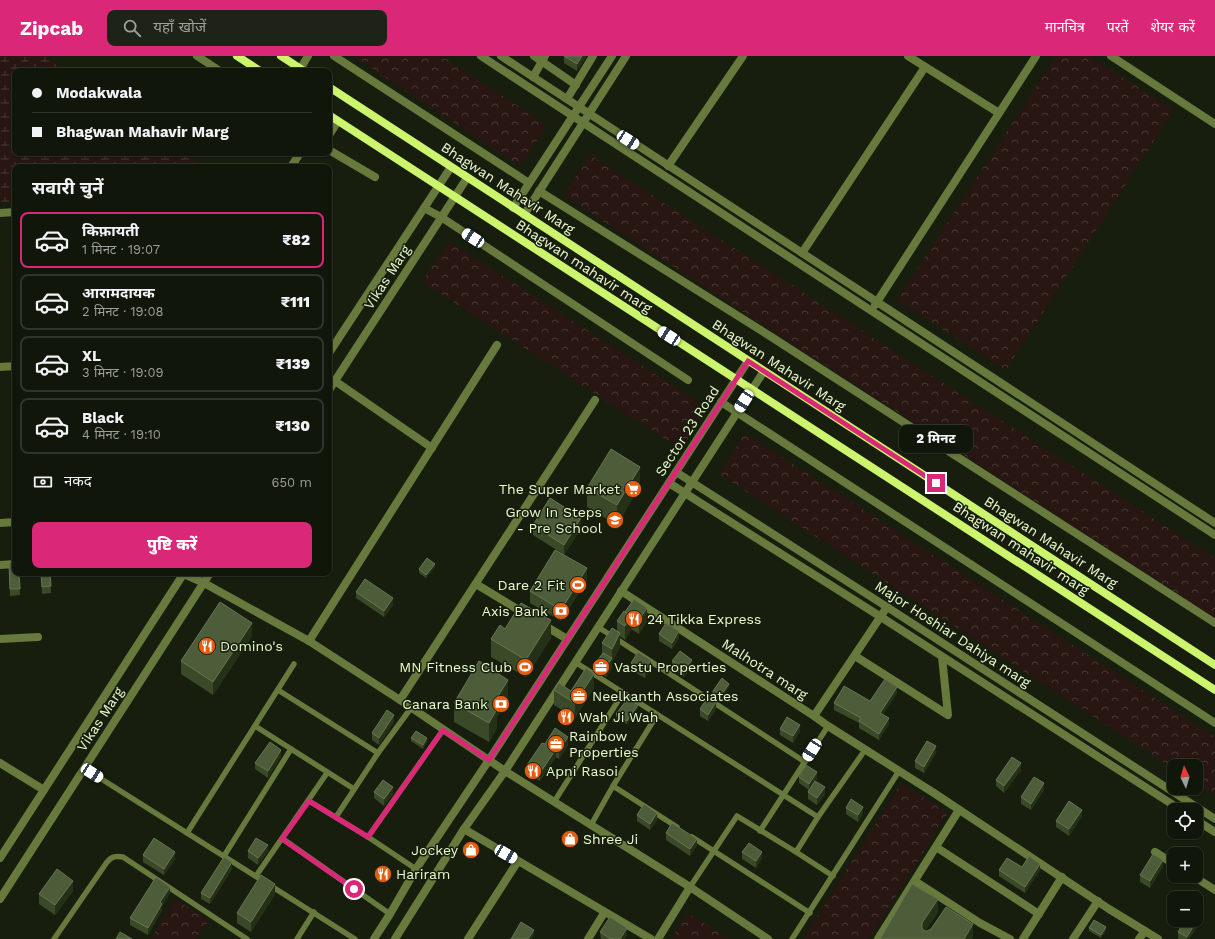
<!DOCTYPE html>
<html lang="hi">
<meta charset="utf-8">
<style>
:root{--surface:#11160a;--page:#1e2318;--text:#f1f3f6;--muted:#9c9f9c;--line:#30352b;--accent:#db2777}
body{margin:0;font-family:"Work Sans","Noto Sans Devanagari",sans-serif;background:var(--page);color:var(--text);height:100vh;display:flex;flex-direction:column;font-size:15px;white-space:nowrap}
*{box-sizing:border-box;margin:0}
p{font-size:13px;color:var(--muted)}
.icon{flex:none;width:22px;height:22px;fill:none;stroke:currentColor;stroke-width:2;stroke-linecap:round;stroke-linejoin:round}
.map{position:relative;flex:1;overflow:hidden}
.drawer{position:absolute;left:12px;top:108px;width:320px;height:412px;display:flex;flex-direction:column;background:var(--surface);border-radius:8px;box-shadow:0 1px 3px #0004,0 0 0 1px var(--line)}
.drawer>*{flex:none}
.top-card{position:absolute;left:12px;top:12px;width:320px;height:88px;border-radius:8px;box-shadow:0 1px 3px #0004,0 0 0 1px var(--line);display:grid;align-content:center;height:88px;padding:0 20px;background:var(--surface)}
.needle{width:26px;rotate:355deg}
.fabs{position:absolute;left:1167px;top:703px;display:grid;gap:8px}
.fabs a{display:grid;place-items:center;width:36px;height:36px;border-radius:8px;background:var(--surface);box-shadow:0 1px 3px #0004,0 0 0 1px var(--line);font-size:20px}
.end{position:absolute;width:18px;height:18px;margin:-9px;border:5px solid #db2777;background:#fff;box-shadow:0 0 0 2px #fff}
.from{border-radius:50%}
.bubble{position:absolute;height:28px;border-radius:8px;background:var(--surface);box-shadow:0 1px 3px #0004,0 0 0 1px var(--line);font-size:13px;font-weight:800;line-height:28px;text-align:center}
.car{position:absolute;width:12px;height:24px;margin:-12px -6px;border-radius:5px;box-shadow:0 0 3px 1px #0007;background:linear-gradient(#fff 24%,#345 0 40%,#fff 0 76%,#345 0 86%,#fff 0)}
.top-card b{display:flex;align-items:center;gap:14px;height:38px;font-size:15px}
.top-card b+b{border-top:1px solid var(--line)}
.top-card i{width:10px;height:10px;background:var(--text)}
ul{padding:0;list-style:none}
li{display:flex;align-items:center;gap:12px;height:56px;margin:0 8px 6px;padding:0 12px;border:2px solid var(--line);border-radius:8px}
li div{flex:1}
li b{display:block;font-size:15px}
li em{font-style:normal;font-weight:800}
li.selected{border-color:var(--accent)}
li>.icon{width:36px;height:36px;stroke-width:1.5}
h2{padding:0 20px;font-size:18px;line-height:48px}
.pay{display:flex;align-items:center;gap:10px;height:44px;padding:0 20px;font-size:15px}
.pay p{margin-inline-start:auto}
.primary-button{display:flex;gap:8px;margin-top:auto;padding:8px 20px}
.primary-button a{flex:1;height:46px;border-radius:8px;background:var(--accent);color:#fff;font-size:16px;font-weight:800;line-height:46px;text-align:center}
header{display:flex;align-items:center;gap:24px;box-sizing:border-box;height:56px;padding:0 20px;background:var(--accent);color:#fff}
header strong{font-size:19px}
nav{display:flex;gap:22px;margin-inline-start:auto;font-size:14px}
.search{width:280px;height:36px;background:var(--page);display:flex;align-items:center;gap:10px;box-sizing:border-box;padding:0 14px;border-radius:8px;color:var(--muted);font-size:15px}
.map>svg:first-child{display:block}
.forest{fill:url(#forest-crowns)}
.wetland{fill:url(#wetland-marsh)}
.lines{fill:none;stroke-linecap:round;stroke-linejoin:round}
.service{stroke:#67793c;stroke-width:5.5}
.minor{stroke:#67793c;stroke-width:8}
.tertiary{stroke:#67793c;stroke-width:8}
.secondary{stroke:#cdf46d;stroke-width:8}
.wall{fill:#3a4a28}
.shaded-wall{fill:#243116}
.building{fill:#4d5d39;stroke:#667651}
.route{stroke:#db2777;stroke-width:5}
.labels{text-anchor:middle;dominant-baseline:central;stroke-width:3;stroke-linejoin:round;paint-order:stroke}
.street-label{font-size:14px;fill:#eafbce;stroke:#171e0e}
.poi-label{font-size:14px;fill:#eafbce;stroke:#171e0e;text-anchor:start}
</style>
<header>
<strong>Zipcab</strong>
<div class="search"><svg class="icon" aria-label="search" viewBox="0 0 24 24"><circle cx="10" cy="10" r="6"/><path d="M15 15l6 6"/></svg>यहाँ खोजें</div>
<nav><a>मानचित्र</a><a>परतें</a><a>शेयर करें</a></nav>
</header>
<div class="map">
<svg width="1215" height="883" viewBox="0 0 1215 883">
<defs>
<pattern id="forest-crowns" width="20" height="18" patternUnits="userSpaceOnUse"><rect width="20" height="18" fill="#271611"/><path d="M2 6a3 3 0 1 1 6 0M12 15a3 3 0 1 1 6 0" fill="none" stroke="#463932"/></pattern>
<pattern id="wetland-marsh" width="20" height="14" patternUnits="userSpaceOnUse"><rect width="20" height="14" fill="#271611"/><path d="M1 5h8M5 5V1M11 12h8M15 12V8" fill="none" stroke="#463932"/></pattern>
</defs>
<rect width="100%" height="100%" fill="#171e0e"/>
<g class="forest">
<path d="M353 0H442L547 69 520 110Z"/>
<path d="M1056 0H1090L1174 54 1006 314 897 244Z"/>
<path d="M590 99 1215 502V562L563 139Z"/>
<path d="M449 185 708 352 681 393 422 226Z"/>
<path d="M745 377 1215 681V739L1196 727V710H1174V713L719 418Z"/>
<path d="M901 727 948 757 869 883H803Z"/>
<path d="M175 843 209 864 197 883H151Z"/>
<path d="M688 857 729 883H671Z"/>
</g>
<path class="wetland" d="M0 0H45L67 15H15V97H185L196 105 191 111H15V146L0 147Z"/>
<g class="lines">
<g class="service">
<path d="M598 571 805 706"/>
<path d="M575 606 818 761"/>
<path d="M278 634 378 697"/>
<path d="M255 670 354 733"/>
<path d="M84 712 355 883"/>
<path d="M613 730 677 771"/>
<path d="M309 745 368 781 416 813"/>
<path d="M554 746 623 637"/>
<path d="M336 761 378 697 411 652"/>
<path d="M591 769 613 730 657 659"/>
<path d="M760 775 828 670"/>
<path d="M187 777 294 608"/>
<path d="M368 781 443 674"/>
<path d="M692 781 810 857"/>
<path d="M283 783 390 858"/>
<path d="M796 796 818 761 865 694"/>
<path d="M224 800 291 693"/>
<path d="M256 820 327 717"/>
<path d="M690 831 737 760 796 796 833 820"/>
<path d="M54 883 107 806C112 800 116 800 123 801L247 883"/>
<path d="M297 883 314 856"/>
<path d="M792 883 899 715"/>
</g>
<g class="minor">
<path d="M197 0 220 15"/>
<path d="M334 0 529 127"/>
<path d="M481 0 1215 479"/>
<path d="M501 0 1215 467"/>
<path d="M534 0 576 29"/>
<path d="M908 0 999 57"/>
<path d="M1111 0 1215 68"/>
<path d="M299 15 308 0"/>
<path d="M533 21 545 0"/>
<path d="M567 43 593 0"/>
<path d="M329 79 338 65"/>
<path d="M329 94 375 121"/>
<path d="M668 110 743 0"/>
<path d="M291 111 300 97"/>
<path d="M539 135 773 282 1215 567"/>
<path d="M424 152 441 161 688 324"/>
<path d="M513 152 612 0"/>
<path d="M0 157 15 156"/>
<path d="M524 159 626 0"/>
<path d="M802 197 925 11"/>
<path d="M875 249 1036 0"/>
<path d="M0 311 15 310"/>
<path d="M335 325 432 392"/>
<path d="M721 346 1215 667"/>
<path d="M676 416 887 551 1215 763"/>
<path d="M669 427 881 561 1181 754"/>
<path d="M0 467 15 466"/>
<path d="M0 509 15 508"/>
<path d="M178 517 184 518 204 527 309 585 400 644 505 715 690 831 768 883"/>
<path d="M476 528 527 559"/>
<path d="M621 535 814 660 828 670 934 737 1109 853 1158 883"/>
<path d="M542 568 567 583"/>
<path d="M0 583 38 581"/>
<path d="M309 585 497 289"/>
<path d="M855 600 948 659 942 601"/>
<path d="M400 644 595 344"/>
<path d="M814 660 887 551"/>
<path d="M0 707 44 734"/>
<path d="M1196 764 1215 776"/>
<path d="M464 773 651 883"/>
<path d="M936 791 1039 858"/>
<path d="M1155 796 1174 808"/>
<path d="M1193 820 1215 834"/>
<path d="M915 825 980 867 1010 883"/>
<path d="M468 883 518 805"/>
<path d="M588 883 604 857"/>
<path d="M658 883 690 831"/>
<path d="M878 883 959 754"/>
<path d="M1023 883 1062 821"/>
<path d="M1073 883 1098 845"/>
<path d="M1139 883 1145 875"/>
</g>
<g class="tertiary">
<path d="M329 297 451 111"/>
<path d="M329 334 467 122"/>
<path d="M0 802 184 517"/>
<path d="M0 843 210 517"/>
<path d="M374 883 390 858 416 813 489 704 748 305"/>
<path d="M395 883 464 773 505 715 764 315"/>
</g>
<g class="secondary">
<path d="M237 0 260 15"/>
<path d="M281 0 304 15"/>
<path d="M329 31 1215 609"/>
<path d="M329 59 1215 634"/>
</g>
</g>
<g class="wall">
<path d="M564 0H586V1L577 15 564 7Z"/>
<path d="M640 430 617 469 587 451V432Z"/>
<path d="M533 469 581 472 564 499 587 524 561 565 530 547V535L563 498 533 479Z"/>
<path d="M9 507 19 517 20 539 10 540Z"/>
<path d="M435 511 426 522 419 517V513Z"/>
<path d="M41 517H50L51 537 42 538Z"/>
<path d="M356 536 393 549 384 561 356 542Z"/>
<path d="M625 556 647 565 639 578 631 573V574L625 584 620 580V591L612 606V612L606 621 597 615V605L602 599V587L617 575V565L625 557Z"/>
<path d="M505 573 551 582 526 621 491 601V583Z"/>
<path d="M659 578 679 582 672 593 659 585Z"/>
<path d="M252 580 213 639 181 618V605Z"/>
<path d="M672 605 692 610 684 621 672 612Z"/>
<path d="M631 607 651 611 645 622 631 614Z"/>
<path d="M729 631 719 645 713 641V637Z"/>
<path d="M594 632 575 662 554 649V634L571 635Z"/>
<path d="M897 637 883 658 889 668 879 684 859 672V667L834 654V647L870 645Z"/>
<path d="M508 644 497 661V672L489 686 454 666V647Z"/>
<path d="M638 652 627 668 616 661V658Z"/>
<path d="M700 653H716L708 665 700 660Z"/>
<path d="M394 666 379 689 372 684V677Z"/>
<path d="M780 673 800 675 793 687 780 679Z"/>
<path d="M411 682 427 685 423 693 411 685Z"/>
<path d="M545 688 568 689 559 703 556 701 540 725 527 717V709Z"/>
<path d="M936 697 924 717 915 712V705Z"/>
<path d="M281 700 268 722 255 713V707Z"/>
<path d="M1021 714 1004 737 996 730V724Z"/>
<path d="M799 721 817 723 815 725 825 738 817 749 808 743V736L809 734 799 727Z"/>
<path d="M1044 734 1031 754 1021 748V741Z"/>
<path d="M374 736 393 738 384 750 374 742Z"/>
<path d="M846 752 863 757 858 766 846 758Z"/>
<path d="M637 759 657 764 650 774 637 765Z"/>
<path d="M1082 760 1069 780 1056 771V765Z"/>
<path d="M666 777 697 789 690 800 666 784Z"/>
<path d="M248 795H268L258 809 248 802Z"/>
<path d="M742 796 762 802 756 812 742 803Z"/>
<path d="M143 799 175 803 164 819 143 806Z"/>
<path d="M1163 810 1150 832 1140 826V819Z"/>
<path d="M1022 811 1040 814 1025 837 999 820V814Z"/>
<path d="M232 813 210 848 201 843V837Z"/>
<path d="M73 835 55 859 39 848V838Z"/>
<path d="M170 837 162 850V854L148 879 130 869V862Z"/>
<path d="M275 838 251 876 237 867V857Z"/>
<path d="M1199 868 1189 883H1179L1178 882V876Z"/>
<path d="M1089 872 1106 874 1101 882 1089 875Z"/>
<path d="M600 876 627 879 624 883H601Z"/>
</g>
<g class="shaded-wall">
<path d="M582 0H586V1L577 15V8Z"/>
<path d="M640 411V430L617 469V449Z"/>
<path d="M581 462V472L564 499V489Z"/>
<path d="M435 508V511L426 522V519Z"/>
<path d="M587 512V524L561 565V554Z"/>
<path d="M393 542V549L384 561V555Z"/>
<path d="M647 552V565L639 578V564Z"/>
<path d="M631 561V574L625 584V570Z"/>
<path d="M551 564V582L526 621V604Z"/>
<path d="M252 567V580L213 639V626Z"/>
<path d="M679 575V582L672 593V587Z"/>
<path d="M620 577V591L612 606V612L606 621V611L612 603V593Z"/>
<path d="M651 604V611L645 622V615Z"/>
<path d="M692 604V610L684 621V614Z"/>
<path d="M594 618V632L575 662V647Z"/>
<path d="M508 624V644L497 661V672L489 686V667L492 650Z"/>
<path d="M729 628V631L719 645V642Z"/>
<path d="M897 631V637L880 663V657Z"/>
<path d="M716 646V653L708 665V659Z"/>
<path d="M638 649V652L627 668V665Z"/>
<path d="M394 659V666L379 689V682Z"/>
<path d="M889 662V668L879 684V678Z"/>
<path d="M800 669V675L793 687V680Z"/>
<path d="M568 681V689L559 703V695Z"/>
<path d="M427 682V685L423 693V689Z"/>
<path d="M936 690V697L924 717V711Z"/>
<path d="M556 693V701L540 725V717Z"/>
<path d="M281 694V700L268 722V715Z"/>
<path d="M1021 707V714L1004 737V730Z"/>
<path d="M817 716V723L809 734V728Z"/>
<path d="M1044 727V734L1031 754V748Z"/>
<path d="M393 731V738L384 750V743Z"/>
<path d="M825 731V738L817 749V742Z"/>
<path d="M863 751V757L858 766V759Z"/>
<path d="M1082 754V760L1069 780V773Z"/>
<path d="M657 757V764L650 774V768Z"/>
<path d="M697 783V789L690 800V793Z"/>
<path d="M268 789V795L258 809V802Z"/>
<path d="M175 796V803L164 819V813Z"/>
<path d="M762 796V802L756 812V805Z"/>
<path d="M1163 804V810L1150 832V825Z"/>
<path d="M232 806V813L210 848V842Z"/>
<path d="M1040 808V814L1025 837V831Z"/>
<path d="M73 825V835L55 859V849Z"/>
<path d="M275 828V838L251 876V866Z"/>
<path d="M170 831V837L162 850V854L148 879V872L160 846Z"/>
<path d="M938 843V857L922 880V867Z"/>
<path d="M1199 861V868L1189 883H1187V881Z"/>
<path d="M973 868V881L972 883H964Z"/>
<path d="M1106 871V874L1101 882V879Z"/>
<path d="M627 872V879L624 883H620Z"/>
<path d="M534 874V880L532 883H528Z"/>
</g>
<g class="building">
<path d="M564 0H582L577 8Z"/>
<path d="M611 393 640 411 617 449 587 432Z"/>
<path d="M550 442 581 462 564 489 533 469Z"/>
<path d="M555 494 587 512 561 554 530 535Z"/>
<path d="M427 502 435 508 426 519 419 513Z"/>
<path d="M15 506V517H19L20 533H10L9 507Z"/>
<path d="M41 517H50L51 530 42 531Z"/>
<path d="M365 523 393 542 384 555 356 536Z"/>
<path d="M634 543 647 552 639 564 625 556Z"/>
<path d="M220 546 252 567 213 626 181 605Z"/>
<path d="M521 547 551 564 526 604 491 583 500 569 505 573Z"/>
<path d="M624 555 631 561 625 570 617 565Z"/>
<path d="M666 567 679 575 672 587 659 578Z"/>
<path d="M612 572 620 577 612 593 602 587Z"/>
<path d="M680 595 692 604 684 614 672 605Z"/>
<path d="M638 596 651 604 645 615 631 607Z"/>
<path d="M603 597 612 602 606 611 597 605Z"/>
<path d="M479 605 508 624 492 650 497 653 489 667 454 647Z"/>
<path d="M586 612 594 618 575 647 554 634 559 627 571 635Z"/>
<path d="M722 622 729 628 719 642 713 637V635Z"/>
<path d="M885 623 897 631 880 657 889 662 879 678 859 665 861 662 834 647 844 630 870 645Z"/>
<path d="M708 641 716 646 708 659 700 653Z"/>
<path d="M628 642 638 649 627 665 616 658Z"/>
<path d="M387 654 394 659 379 682 372 677Z"/>
<path d="M787 661 800 669 793 680 780 673Z"/>
<path d="M555 672 568 681 559 695 556 693 540 717 527 709 542 687 545 688Z"/>
<path d="M416 675 427 682 423 689 411 682Z"/>
<path d="M927 685 936 690 924 711 915 705Z"/>
<path d="M270 686 281 694 268 715 255 707Z"/>
<path d="M1012 701 1021 707 1004 730 996 724Z"/>
<path d="M806 709 817 716 809 728 799 721Z"/>
<path d="M1034 721 1044 727 1031 748 1021 741Z"/>
<path d="M383 724 393 731 384 743 374 736Z"/>
<path d="M815 725 825 731 817 742 808 736Z"/>
<path d="M851 743 863 751 858 759 846 752Z"/>
<path d="M1069 745 1082 754 1069 773 1056 765Z"/>
<path d="M644 748 657 757 650 768 637 759Z"/>
<path d="M672 767 697 783 690 793 666 777Z"/>
<path d="M154 782 175 796 164 813 143 799Z"/>
<path d="M256 782 268 789 258 802 248 795Z"/>
<path d="M749 787 762 796 756 805 742 796Z"/>
<path d="M1153 798 1163 804 1150 825 1140 819Z"/>
<path d="M1029 800 1040 808 1025 831 999 814 1007 802 1022 811Z"/>
<path d="M224 801 232 806 210 842 201 837Z"/>
<path d="M57 813 73 825 55 849 39 838Z"/>
<path d="M261 819 275 828 251 866 237 857Z"/>
<path d="M156 821 170 831 160 846 162 848 148 872 130 862Z"/>
<path d="M912 828 938 843 922 867V872L924 875H927L931 873 946 851 973 868 964 883H880Z"/>
<path d="M1196 859 1199 861 1187 881 1178 876 1185 864H1196Z"/>
<path d="M610 861 627 872 620 883H611L600 876Z"/>
<path d="M1094 864 1106 871 1101 879 1089 872Z"/>
<path d="M521 866 534 874 528 883H511Z"/>
<path d="M120 876 132 883H116Z"/>
</g>
<g class="lines">
<path class="route" d="M354 833 282 783 309 745 368 781 443 674 489 704 748 305 936 427"/>
</g>
<defs>
<symbol id="supermarket-disc" viewBox="-11 -11 22 22"><circle r="9.5" fill="#e45e11" stroke="#171e0e"/><path d="M-6-5.5h2.5l.6 2H6L4.5 2H-2.5L-4.4-4H-6ZM-1.5 3.2a1.3 1.3 0 1 0 .1 0ZM3 3.2a1.3 1.3 0 1 0 .1 0Z" fill="#fff"/></symbol>
<symbol id="school-disc" viewBox="-11 -11 22 22"><circle r="9.5" fill="#e45e11" stroke="#171e0e"/><path d="M0-5L7-2L0 1L-7-2ZM-4 1L0 2.5L4 1V4Q0 6-4 4Z" fill="#fff"/></symbol>
<symbol id="stadium-disc" viewBox="-11 -11 22 22"><circle r="9.5" fill="#e45e11" stroke="#171e0e"/><path d="M0-5a6.5 5 0 1 0 0 10a6.5 5 0 1 0 0-10ZM-3.5-1.8h7v3.6h-7Z" fill="#fff"/></symbol>
<symbol id="bank-disc" viewBox="-11 -11 22 22"><circle r="9.5" fill="#e45e11" stroke="#171e0e"/><path d="M-6-4H6V4H-6ZM0-2.3a2.3 2.3 0 1 0 0 4.6a2.3 2.3 0 1 0 0-4.6Z" fill="#fff"/></symbol>
<symbol id="restaurant-disc" viewBox="-11 -11 22 22"><circle r="9.5" fill="#e45e11" stroke="#171e0e"/><path d="M-5-6h1v4h1v-4h1v4h1v-4h1v5L-1.5 .5V6h-2V.5L-5-1ZM5-6V6H3V1.5H1.5Q1.5-4 5-6Z" fill="#fff"/></symbol>
<symbol id="office-disc" viewBox="-11 -11 22 22"><circle r="9.5" fill="#e45e11" stroke="#171e0e"/><path d="M-6-3h4V-5.5h4V-3h4V5H-6ZM-1-4.5V-3h2v-1.5ZM-6 0V1H6V0Z" fill="#fff"/></symbol>
<symbol id="shop-disc" viewBox="-11 -11 22 22"><circle r="9.5" fill="#e45e11" stroke="#171e0e"/><path d="M-5-2.5h2.3a2.7 3.5 0 0 1 5.4 0H5L5.5 6h-11ZM-1.5-2.5h3a1.5 2.3 0 0 0-3 0Z" fill="#fff"/></symbol>
</defs>
<g fill-rule="evenodd">
<use href="#supermarket-disc" x="623" y="423" width="20" height="20"/>
<use href="#school-disc" x="605" y="454" width="20" height="20"/>
<use href="#stadium-disc" x="568" y="519" width="20" height="20"/>
<use href="#bank-disc" x="551" y="545" width="20" height="20"/>
<use href="#restaurant-disc" x="624" y="553" width="20" height="20"/>
<use href="#restaurant-disc" x="197" y="580" width="20" height="20"/>
<use href="#stadium-disc" x="515" y="601" width="20" height="20"/>
<use href="#office-disc" x="591" y="601" width="20" height="20"/>
<use href="#office-disc" x="569" y="630" width="20" height="20"/>
<use href="#bank-disc" x="491" y="638" width="20" height="20"/>
<use href="#restaurant-disc" x="556" y="651" width="20" height="20"/>
<use href="#office-disc" x="546" y="678" width="20" height="20"/>
<use href="#restaurant-disc" x="523" y="705" width="20" height="20"/>
<use href="#shop-disc" x="560" y="773" width="20" height="20"/>
<use href="#shop-disc" x="461" y="784" width="20" height="20"/>
<use href="#restaurant-disc" x="373" y="808" width="20" height="20"/>
</g>
<g class="labels">
<g class="street-label">
<text transform="translate(508 132) rotate(33)">Bhagwan Mahavir Marg</text>
<text transform="translate(584 210) rotate(33)">Bhagwan mahavir marg</text>
<text transform="translate(387 221) rotate(-57)">Vikas Marg</text>
<text transform="translate(779 309) rotate(33)">Bhagwan Mahavir Marg</text>
<text transform="translate(687 375) rotate(-57)">Sector 23 Road</text>
<text transform="translate(1051 486) rotate(33)">Bhagwan Mahavir Marg</text>
<text transform="translate(1021 492) rotate(33)">Bhagwan mahavir marg</text>
<text transform="translate(953 578) rotate(33)">Major Hoshiar Dahiya marg</text>
<text transform="translate(765 613) rotate(33)">Malhotra marg</text>
<text transform="translate(100 663) rotate(-57)">Vikas Marg</text>
</g>
<g class="poi-label">
<text x="620" y="433" text-anchor="end">The Super Market</text>
<text x="602" y="456" text-anchor="end">Grow In Steps<tspan x="602" dy="16">- Pre School</tspan></text>
<text x="565" y="529" text-anchor="end">Dare 2 Fit</text>
<text x="548" y="555" text-anchor="end">Axis Bank</text>
<text x="647" y="563">24 Tikka Express</text>
<text x="220" y="590">Domino's</text>
<text x="512" y="611" text-anchor="end">MN Fitness Club</text>
<text x="614" y="611">Vastu Properties</text>
<text x="592" y="640">Neelkanth Associates</text>
<text x="488" y="648" text-anchor="end">Canara Bank</text>
<text x="579" y="661">Wah Ji Wah</text>
<text x="569" y="680">Rainbow<tspan x="569" dy="16">Properties</tspan></text>
<text x="546" y="715">Apni Rasoi</text>
<text x="583" y="783">Shree Ji</text>
<text x="458" y="794" text-anchor="end">Jockey</text>
<text x="396" y="818">Hariram</text>
</g>
</g>
</svg>
<div class="fabs">
<a><svg class="needle" viewBox="-14 -14 28 28"><path d="M0-13l5 13h-10z" fill="#e53935"/><path d="M0 13l5-13h-10z" fill="#9c9f9c"/></svg></a>
<a><svg class="icon" aria-label="locate" viewBox="0 0 24 24"><circle cx="12" cy="12" r="6"/><path d="M12 2v4M12 18v4M2 12h4M18 12h4"/></svg></a>
<a>+</a>
<a>−</a>
</div>
<i class="end from" style="left:354px;top:833px"></i>
<i class="end" style="left:936px;top:427px"></i>
<div class="bubble" style="left:899px;top:369px;width:74px">2 मिनट</div>
<i class="car" style="left:628px;top:84px;rotate:123deg"></i>
<i class="car" style="left:473px;top:182px;rotate:303deg"></i>
<i class="car" style="left:669px;top:280px;rotate:303deg"></i>
<i class="car" style="left:744px;top:345px;rotate:213deg"></i>
<i class="car" style="left:812px;top:694px;rotate:213deg"></i>
<i class="car" style="left:92px;top:717px;rotate:123deg"></i>
<i class="car" style="left:506px;top:798px;rotate:120deg"></i>
<div class="top-card">
<b><i class="from"></i>Modakwala</b>
<b><i></i>Bhagwan Mahavir Marg</b>
</div>
<section class="drawer">
<h2>सवारी चुनें</h2>
<ul>
<li class="selected"><svg class="icon" aria-label="car" viewBox="0 0 24 24"><path d="M5 17H2v-5l4-1 3-4h7l3 4 3 1v5h-3M9 17h6M6 11h13"/><circle cx="7" cy="17" r="2"/><circle cx="17" cy="17" r="2"/></svg><div><b>किफ़ायती</b><p>1 मिनट · 19:07</p></div><em>₹82</em></li>
<li><svg class="icon" aria-label="car" viewBox="0 0 24 24"><path d="M5 17H2v-5l4-1 3-4h7l3 4 3 1v5h-3M9 17h6M6 11h13"/><circle cx="7" cy="17" r="2"/><circle cx="17" cy="17" r="2"/></svg><div><b>आरामदायक</b><p>2 मिनट · 19:08</p></div><em>₹111</em></li>
<li><svg class="icon" aria-label="car" viewBox="0 0 24 24"><path d="M5 17H2v-5l4-1 3-4h7l3 4 3 1v5h-3M9 17h6M6 11h13"/><circle cx="7" cy="17" r="2"/><circle cx="17" cy="17" r="2"/></svg><div><b>XL</b><p>3 मिनट · 19:09</p></div><em>₹139</em></li>
<li><svg class="icon" aria-label="car" viewBox="0 0 24 24"><path d="M5 17H2v-5l4-1 3-4h7l3 4 3 1v5h-3M9 17h6M6 11h13"/><circle cx="7" cy="17" r="2"/><circle cx="17" cy="17" r="2"/></svg><div><b>Black</b><p>4 मिनट · 19:10</p></div><em>₹130</em></li>
</ul>
<div class="pay"><svg class="icon" aria-label="cash" viewBox="0 0 24 24"><path d="M3 7h18v10H3z"/><circle cx="12" cy="12" r="2"/></svg>नकद<p>650 m</p></div>
<div class="primary-button"><a>पुष्टि करें</a></div>
</section>
</div>
